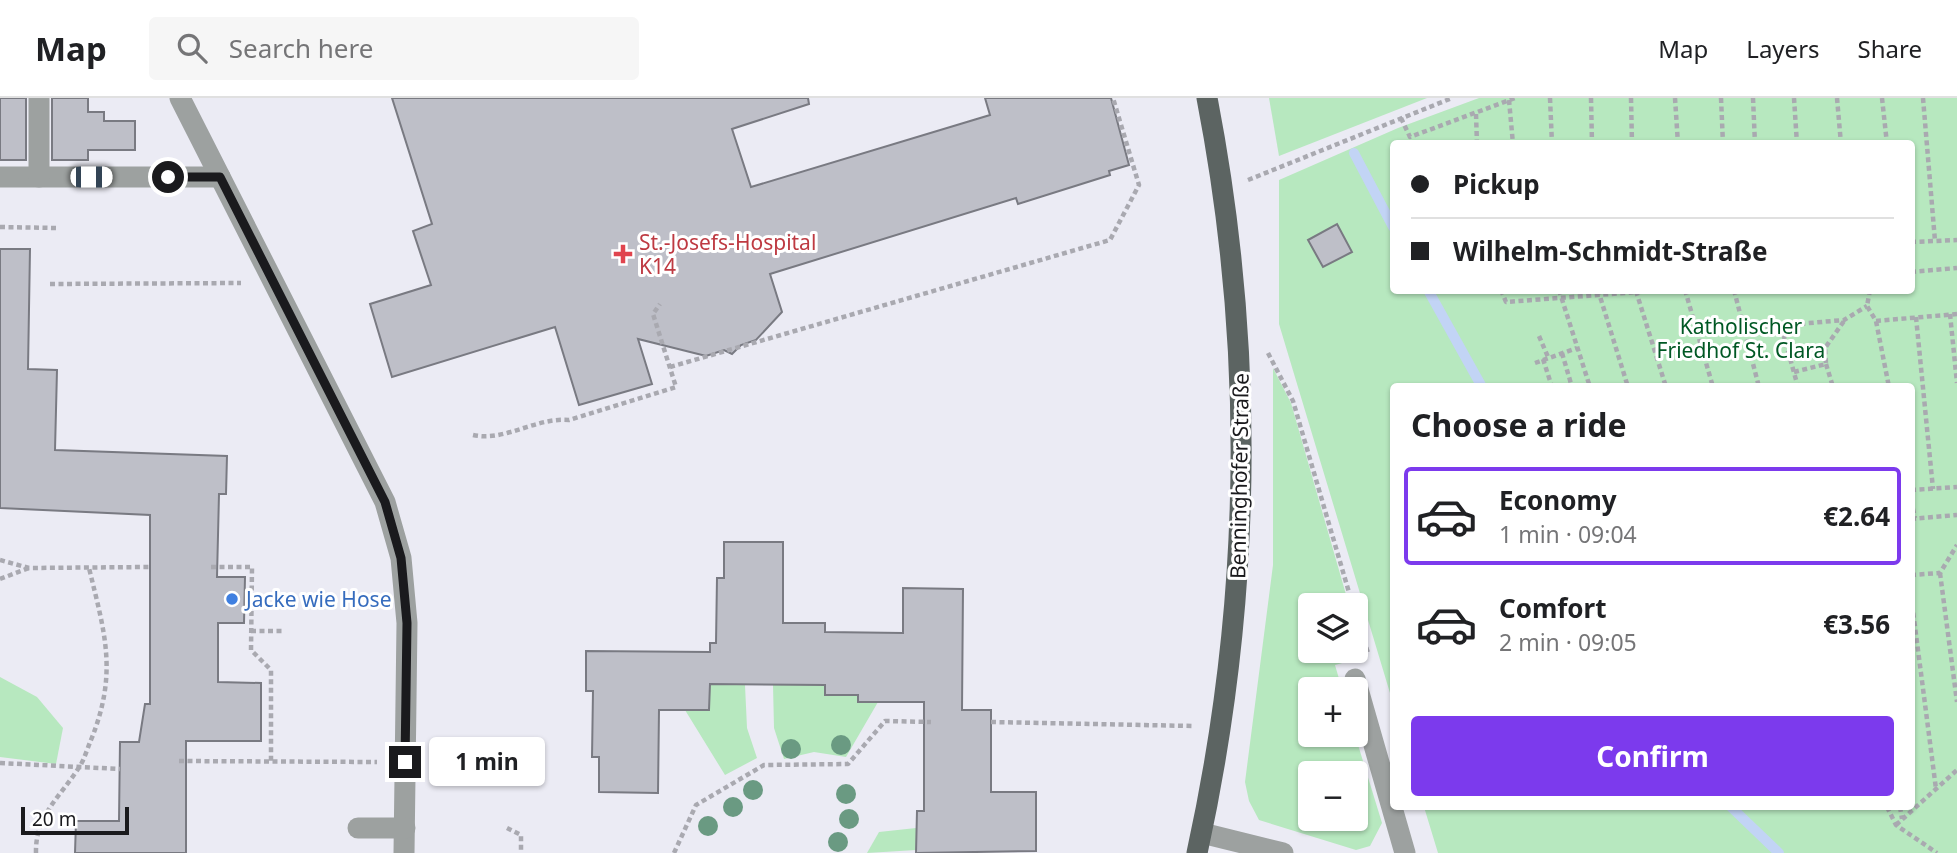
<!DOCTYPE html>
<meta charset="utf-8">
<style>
:root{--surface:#fff;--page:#f6f6f6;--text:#202124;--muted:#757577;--line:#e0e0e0;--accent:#7c3aed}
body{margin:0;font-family:"Noto Sans",sans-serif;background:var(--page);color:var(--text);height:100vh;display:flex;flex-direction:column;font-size:26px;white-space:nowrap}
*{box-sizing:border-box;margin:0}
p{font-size:23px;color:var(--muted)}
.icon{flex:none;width:38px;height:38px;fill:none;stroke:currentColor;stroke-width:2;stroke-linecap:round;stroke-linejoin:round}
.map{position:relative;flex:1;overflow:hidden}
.panel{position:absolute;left:1390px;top:285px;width:525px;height:427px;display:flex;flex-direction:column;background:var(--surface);border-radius:7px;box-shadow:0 2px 5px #0004}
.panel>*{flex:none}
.hud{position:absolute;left:1390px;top:42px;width:525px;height:154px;border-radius:7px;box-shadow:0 2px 5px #0004;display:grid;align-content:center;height:154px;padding:0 21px;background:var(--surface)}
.fabs{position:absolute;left:1298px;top:495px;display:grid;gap:14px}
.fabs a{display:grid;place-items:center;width:70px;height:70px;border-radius:7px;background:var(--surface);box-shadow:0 2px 5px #0004;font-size:35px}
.scale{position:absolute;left:21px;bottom:18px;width:108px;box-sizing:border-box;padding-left:7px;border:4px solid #1a1a1d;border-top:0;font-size:19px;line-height:24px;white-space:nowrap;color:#1a1a1d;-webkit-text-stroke:5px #fff;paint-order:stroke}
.end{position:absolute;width:32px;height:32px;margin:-16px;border:9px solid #1a1a1d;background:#fff;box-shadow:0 0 0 4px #fff}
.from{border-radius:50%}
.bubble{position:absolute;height:49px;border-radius:7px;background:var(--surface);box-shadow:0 2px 5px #0004;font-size:23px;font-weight:700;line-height:49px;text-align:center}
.car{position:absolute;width:21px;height:42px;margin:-21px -10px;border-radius:9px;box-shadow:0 0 5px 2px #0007;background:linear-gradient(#fff 24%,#345 0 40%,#fff 0 76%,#345 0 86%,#fff 0)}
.hud b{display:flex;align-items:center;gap:24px;height:66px;font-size:26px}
.hud b+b{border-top:2px solid var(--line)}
.hud i{width:18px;height:18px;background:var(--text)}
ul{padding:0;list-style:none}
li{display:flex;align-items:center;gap:21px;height:98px;margin:0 14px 10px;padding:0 7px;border:4px solid transparent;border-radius:7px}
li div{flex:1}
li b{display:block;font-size:26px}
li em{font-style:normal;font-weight:700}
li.current{border-color:var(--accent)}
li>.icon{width:63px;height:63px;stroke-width:1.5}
h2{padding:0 21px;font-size:32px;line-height:84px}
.cta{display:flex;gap:14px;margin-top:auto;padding:14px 21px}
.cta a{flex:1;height:80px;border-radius:7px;background:var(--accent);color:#fff;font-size:28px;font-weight:700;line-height:80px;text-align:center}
header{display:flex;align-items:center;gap:42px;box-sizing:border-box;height:98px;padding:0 35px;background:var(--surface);border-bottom:2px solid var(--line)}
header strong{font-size:33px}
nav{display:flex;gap:38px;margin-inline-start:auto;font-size:24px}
.search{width:490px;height:63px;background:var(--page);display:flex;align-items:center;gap:18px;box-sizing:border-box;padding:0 24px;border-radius:7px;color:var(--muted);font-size:26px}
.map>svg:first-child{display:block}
.green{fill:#b7e8bf;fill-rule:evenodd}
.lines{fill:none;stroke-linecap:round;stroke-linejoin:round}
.stream{stroke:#c2d4f5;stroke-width:10}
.building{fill:#bebfc8;stroke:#797a82;stroke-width:2}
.path{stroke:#a9a9b0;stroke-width:4.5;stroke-dasharray:5 3.5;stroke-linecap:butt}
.minor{stroke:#9da1a0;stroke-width:21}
.major{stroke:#5c6462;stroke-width:21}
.tree{fill:#6a9a82}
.route{stroke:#1a1a1d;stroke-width:9}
.health-dot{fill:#e0444e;stroke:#fff;stroke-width:2.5}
.shop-dot{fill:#3f7fe0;stroke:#fff;stroke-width:2.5}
.labels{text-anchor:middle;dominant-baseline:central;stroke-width:6;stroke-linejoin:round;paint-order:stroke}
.health-label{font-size:21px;fill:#be3a42;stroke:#fff;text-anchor:start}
.park-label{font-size:21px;fill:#005824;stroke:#fff}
.street-label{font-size:21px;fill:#1a1a1d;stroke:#fff}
.shop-label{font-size:21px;fill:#366cbe;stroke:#fff;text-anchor:start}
</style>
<header>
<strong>Map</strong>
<div class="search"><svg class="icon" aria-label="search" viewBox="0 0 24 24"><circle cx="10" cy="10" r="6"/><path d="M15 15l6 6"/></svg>Search here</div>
<nav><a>Map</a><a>Layers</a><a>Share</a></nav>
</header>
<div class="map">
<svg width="1957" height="755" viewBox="0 0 1957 755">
<rect width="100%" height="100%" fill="#ebebf4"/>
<g class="green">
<path d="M1269 0H1427L1279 58Z"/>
<path d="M1479 0H1957V755H1438L1424 709H1911V289H1393V605L1279 226V82L1398 30ZM1393 46H1911V192H1393Z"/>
<path d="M1273 270 1291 305 1349 507 1311 508V553H1356V533L1364 559 1335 567 1342 591 1311 592V637H1355L1382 725 1370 748 1356 752 1259 722 1249 703 1245 684 1273 467ZM1311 676H1356V721H1311Z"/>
<path d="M0 579 37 599 63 630 56 666 0 659Z"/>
<path d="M710 586 745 587 747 630 757 660 725 677 685 612H709Z"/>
<path d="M773 587H825V597H858V604H878L846 659 814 654 784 661 774 630Z"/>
<path d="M916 730V752L867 755 879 734Z"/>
</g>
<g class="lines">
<g class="stream">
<path d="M1354 55 1393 129"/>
<path d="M1428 192 1482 289"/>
<path d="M1731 709 1779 755"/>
</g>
</g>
<g class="building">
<rect x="0" y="0" width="26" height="62"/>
<path d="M52 0H88V14H104V23H135V52H88V62H52Z"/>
<path d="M392 0H808L809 6 732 31 751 89 990 17 985 0H1111L1129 67 1109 73 1110 77 1018 106 1016 100 770 176 782 214 756 242 741 247 732 256 724 252 706 258 638 241 652 286 579 307 555 229 392 279 370 206 431 187 413 133 432 126Z"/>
<path d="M1337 126 1352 154 1323 169 1308 142Z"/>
<path d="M0 151H30L28 271 57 272 55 352 227 358 226 396H219L217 479H245L244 525H218V584L261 585V643H186V755H75L76 723H119L120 644H139L145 606H150V417L0 410Z"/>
<path d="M724 444H783V525H825V534L903 535V490L963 491 962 612H991V694H1036V753L916 755 917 713H924V604H858V597H825V587L710 586 709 612H659L658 695 599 694V659H592L593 593H586V553L710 554V545H716L717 480H724Z"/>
</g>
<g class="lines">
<g class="path">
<path d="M1550 0 1552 46"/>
<path d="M1591 0 1592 46"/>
<path d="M1631 0 1632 46"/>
<path d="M1675 0 1678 46"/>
<path d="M1721 0 1723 46"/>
<path d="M1753 0 1755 46"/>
<path d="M1794 0 1797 46"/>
<path d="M1837 0 1841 46"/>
<path d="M1882 0 1887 46"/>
<path d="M1923 0 1935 143"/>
<path d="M1509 2 1513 46"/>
<path d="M1476 16 1477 46"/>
<path d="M1401 20 1410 39 1515 0"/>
<path d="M1248 82 1452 0"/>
<path d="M0 129 56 130"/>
<path d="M1911 144 1957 142"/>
<path d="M1911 174 1957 170"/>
<path d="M50 186 241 185"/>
<path d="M1501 192 1506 204 1664 192"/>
<path d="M1559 192 1590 289"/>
<path d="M1598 192 1628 289"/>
<path d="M1685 192 1713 289"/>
<path d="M1734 192 1759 289"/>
<path d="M1870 192 1867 208 1876 223 1889 289"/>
<path d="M1636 193 1666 289"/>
<path d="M1950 216 1957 285"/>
<path d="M1916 219 1933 391"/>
<path d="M1876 223 1957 216"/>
<path d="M1781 228 1798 289"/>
<path d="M1741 231 1844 222 1867 208"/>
<path d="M1539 238 1548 259"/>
<path d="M1268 255 1293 303 1353 508"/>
<path d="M1562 255 1572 289"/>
<path d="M1543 261 1552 289"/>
<path d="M1535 265 1577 250"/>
<path d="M1826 266 1833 289"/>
<path d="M670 269 1110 142 1139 87 1113 0"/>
<path d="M1794 274 1826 266 1825 250 1844 223"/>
<path d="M473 337C505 344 536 319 569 322L676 289 653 216 660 206"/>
<path d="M1911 392 1957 389"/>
<path d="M1911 402 1915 420"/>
<path d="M1911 421 1957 417"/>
<path d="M0 462 29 470 150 469"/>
<path d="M211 469H252L251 552 271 572V664"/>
<path d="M1940 475 1957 604"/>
<path d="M1911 477 1940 475 1957 447"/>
<path d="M0 481 29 470"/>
<path d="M1911 498 1936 691"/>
<path d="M1356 517 1368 555"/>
<path d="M251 533H285"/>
<path d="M991 624 1193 628"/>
<path d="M179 663 377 664"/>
<path d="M0 665 120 671"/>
<path d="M1887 709 1896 727 1937 755"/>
<path d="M1900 709 1902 721"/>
<path d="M1896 727 1957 672"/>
<path d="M507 730 521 737V755"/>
<path d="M36 755C35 718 60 699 78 671 84 663 87 651 91 642 118 575 105 536 89 470"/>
<path d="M674 755 696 707 764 667 848 666 885 623 931 624"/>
</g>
<g class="minor">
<path d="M180 0 385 404 401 460 407 525 404 755"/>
<path d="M0 79H220"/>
<path d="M39 79V0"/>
<path d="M1355 581 1405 755"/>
<path d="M358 730H405"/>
<path d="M1202 735 1283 755"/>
</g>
<path class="major" d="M1197 755C1252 504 1256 253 1207 0"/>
</g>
<g class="tree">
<circle cx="841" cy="647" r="10"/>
<circle cx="791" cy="651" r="10"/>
<circle cx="753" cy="692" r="10"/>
<circle cx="846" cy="696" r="10"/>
<circle cx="733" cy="709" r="10"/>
<circle cx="849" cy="721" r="10"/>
<circle cx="708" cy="728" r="10"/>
<circle cx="838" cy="744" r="10"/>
</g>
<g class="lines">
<path class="route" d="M168 79H220L385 404 401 460 407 525 405 664"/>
</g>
<path class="health-dot" d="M619.5 145.5h7v7h7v7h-7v7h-7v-7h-7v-7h7z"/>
<circle class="shop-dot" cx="232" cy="501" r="7"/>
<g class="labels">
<g class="health-label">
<text x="639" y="144">St.-Josefs-Hospital<tspan x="639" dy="24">K14</tspan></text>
</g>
<g class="park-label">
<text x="1741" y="228">Katholischer<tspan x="1741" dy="24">Friedhof St. Clara</tspan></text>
</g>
<g class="street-label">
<text transform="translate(1239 378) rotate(-89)">Benninghofer Straße</text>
</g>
<g class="shop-label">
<text x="246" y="501">Jacke wie Hose</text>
</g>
</g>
</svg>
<div class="fabs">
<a><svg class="icon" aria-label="layers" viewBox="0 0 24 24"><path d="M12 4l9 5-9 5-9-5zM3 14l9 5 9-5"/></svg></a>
<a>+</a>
<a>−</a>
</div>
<div class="scale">20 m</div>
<i class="end from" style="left:168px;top:79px"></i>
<i class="end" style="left:405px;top:664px"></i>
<div class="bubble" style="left:429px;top:639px;width:116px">1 min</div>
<i class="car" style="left:91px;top:79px;rotate:90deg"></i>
<div class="hud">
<b><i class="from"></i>Pickup</b>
<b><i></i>Wilhelm-Schmidt-Straße</b>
</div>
<section class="panel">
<h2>Choose a ride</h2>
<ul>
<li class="current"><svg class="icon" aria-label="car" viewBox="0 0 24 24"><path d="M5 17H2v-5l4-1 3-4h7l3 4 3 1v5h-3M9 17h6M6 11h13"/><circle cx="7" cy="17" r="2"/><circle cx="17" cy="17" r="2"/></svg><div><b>Economy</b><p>1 min · 09:04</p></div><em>€2.64</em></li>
<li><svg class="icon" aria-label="car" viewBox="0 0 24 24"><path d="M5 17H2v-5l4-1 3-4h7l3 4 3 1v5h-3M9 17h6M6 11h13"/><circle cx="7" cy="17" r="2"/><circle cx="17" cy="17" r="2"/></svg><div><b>Comfort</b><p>2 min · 09:05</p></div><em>€3.56</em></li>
</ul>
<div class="cta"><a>Confirm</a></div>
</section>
</div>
